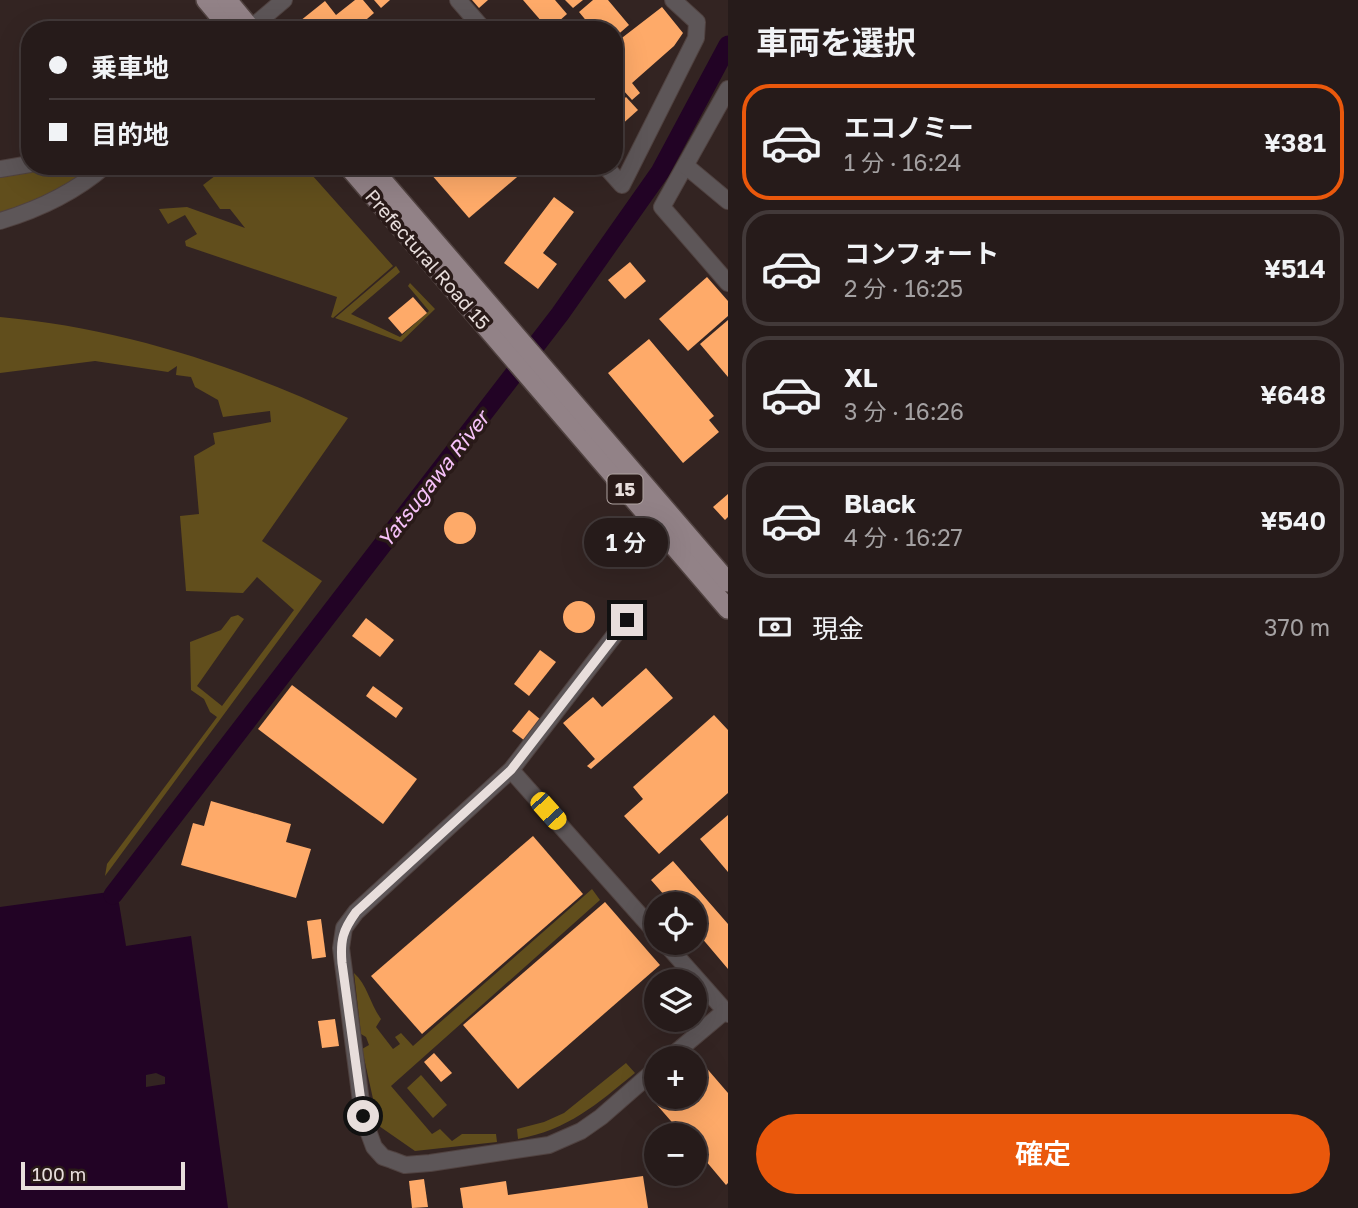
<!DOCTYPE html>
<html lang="ja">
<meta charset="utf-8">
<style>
:root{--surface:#261b1a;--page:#2e2423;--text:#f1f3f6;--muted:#a4a1a2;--line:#423939;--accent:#ea580c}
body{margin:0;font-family:"Golos Text","Noto Sans JP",sans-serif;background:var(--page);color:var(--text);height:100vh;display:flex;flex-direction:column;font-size:26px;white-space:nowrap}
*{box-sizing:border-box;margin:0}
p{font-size:23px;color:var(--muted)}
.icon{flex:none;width:38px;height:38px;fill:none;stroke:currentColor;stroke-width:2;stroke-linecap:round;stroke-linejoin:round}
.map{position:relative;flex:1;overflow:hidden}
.sheet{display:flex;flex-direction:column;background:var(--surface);width:630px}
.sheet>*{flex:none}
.hud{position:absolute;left:21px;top:21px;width:602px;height:154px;border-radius:28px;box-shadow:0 7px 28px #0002,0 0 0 2px var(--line);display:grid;align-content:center;height:154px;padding:0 28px;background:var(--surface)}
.controls{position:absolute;left:644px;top:892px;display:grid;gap:14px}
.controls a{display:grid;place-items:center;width:63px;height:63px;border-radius:50%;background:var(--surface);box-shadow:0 7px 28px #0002,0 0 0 2px var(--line);font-size:35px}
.scale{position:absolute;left:21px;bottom:18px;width:164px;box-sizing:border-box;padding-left:7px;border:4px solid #e8dedc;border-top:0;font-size:19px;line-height:24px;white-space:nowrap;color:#e8dedc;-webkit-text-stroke:5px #291a18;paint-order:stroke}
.end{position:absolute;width:32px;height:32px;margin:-16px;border:9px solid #e8dedc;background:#111;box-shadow:0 0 0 4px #111}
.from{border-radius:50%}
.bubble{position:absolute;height:49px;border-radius:24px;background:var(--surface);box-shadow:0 7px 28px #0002,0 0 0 2px var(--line);font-size:23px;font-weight:600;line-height:49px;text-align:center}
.car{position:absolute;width:21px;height:42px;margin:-21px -10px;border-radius:9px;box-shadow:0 0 5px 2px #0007;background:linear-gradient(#f5c518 24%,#345 0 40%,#f5c518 0 76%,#345 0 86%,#f5c518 0)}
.hud b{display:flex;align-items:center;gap:24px;height:66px;font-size:26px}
.hud b+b{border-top:2px solid var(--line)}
.hud i{width:18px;height:18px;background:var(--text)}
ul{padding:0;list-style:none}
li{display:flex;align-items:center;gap:21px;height:116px;margin:0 14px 10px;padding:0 14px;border:4px solid var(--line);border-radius:28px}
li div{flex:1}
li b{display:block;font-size:26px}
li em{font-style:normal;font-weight:600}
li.current{border-color:var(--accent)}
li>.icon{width:63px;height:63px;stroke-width:1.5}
h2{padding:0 28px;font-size:32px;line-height:84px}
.pay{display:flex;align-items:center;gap:18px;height:77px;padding:0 28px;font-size:26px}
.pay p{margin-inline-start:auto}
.primary-button{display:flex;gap:14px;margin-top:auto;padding:14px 28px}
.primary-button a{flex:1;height:80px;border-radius:42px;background:var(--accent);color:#fff;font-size:28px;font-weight:600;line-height:80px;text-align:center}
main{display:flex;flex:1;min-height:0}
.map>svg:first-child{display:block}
.green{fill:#614e1c}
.water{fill:#220325}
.pier{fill:#332422}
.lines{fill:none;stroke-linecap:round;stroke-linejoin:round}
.river{stroke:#220325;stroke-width:19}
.building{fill:#feaa69}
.minor-casing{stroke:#504240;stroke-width:18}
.major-casing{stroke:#504240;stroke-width:22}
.minor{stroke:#5d5658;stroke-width:16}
.major{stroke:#928287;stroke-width:19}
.route{stroke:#e8dedc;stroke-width:9}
.labels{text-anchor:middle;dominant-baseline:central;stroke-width:7;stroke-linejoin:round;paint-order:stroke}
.shield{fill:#291a18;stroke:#afa3a1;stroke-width:2}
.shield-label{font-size:18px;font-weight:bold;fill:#e8dedc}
.street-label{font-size:19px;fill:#e8dedc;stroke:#291a18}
.water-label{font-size:21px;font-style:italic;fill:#f7c2fa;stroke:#291a18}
</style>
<main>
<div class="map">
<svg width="728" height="1208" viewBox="0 0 728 1208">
<rect width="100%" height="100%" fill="#332422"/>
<g class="green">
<path d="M48 166H94C65 188 34 201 0 214V176Z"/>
<path d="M228 166H304L393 266 333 318 331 317 337 297 186 246 185 241 197 234 185 215 168 224 159 209 187 207 245 228 230 209H220L203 185Z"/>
<path d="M396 266 400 272 351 314 400 337 429 311 408 286 410 283 435 309 401 342 335 318Z"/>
<path d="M0 317C121 328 238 366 348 418L262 541 322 581 105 876 107 864 217 717 210 712 204 699 191 690 190 642 221 630 231 617 238 615 244 619 197 686 222 706 294 610 257 577 243 593 186 591 180 516 199 514 194 456 215 444 213 433 271 422 270 411 223 417 218 400 195 387 191 377 176 375 177 366 168 372 95 361 0 373Z"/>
<path d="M592 889 600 900 391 1086 432 1134 440 1129 452 1141 462 1134H496L497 1142 415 1151 379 1126 362 1049 369 1045 366 1037 361 1034 354 973C367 984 370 1004 381 1019L376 1027 393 1049 400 1044 395 1037 401 1033 413 1046Z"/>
<path d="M626 1063 635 1073C597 1104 568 1130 518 1139L517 1129 544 1122 564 1113Z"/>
<path d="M421 1075 447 1105 433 1118 407 1088Z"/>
</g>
<path class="water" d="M109 892 119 903 126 946 191 936 228 1208H0V907Z"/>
<path class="pier" d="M156 1073 165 1077V1084L146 1087V1075Z"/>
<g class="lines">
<path class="river" d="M113 895 560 314 660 172 728 45"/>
</g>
<g class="building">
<path d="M355 0H363L374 13 354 30H307L300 21 325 1 336 15Z"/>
<path d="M374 0H390L381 8Z"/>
<path d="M472 0H488L479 8Z"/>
<path d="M523 0H555L567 14 549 30Z"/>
<path d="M565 0H583L573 8Z"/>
<path d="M593 0H608L629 25 614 38V30H594L579 12Z"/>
<path d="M662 7 683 33 674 46 632 83 640 93 632 100 614 80V44Z"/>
<path d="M453 19 462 30H441Z"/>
<path d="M573 21 581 30H563Z"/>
<path d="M614 82 623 93 614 101Z"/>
<path d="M626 97 638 110 619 127 614 122V108Z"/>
<path d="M424 166H530L469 218Z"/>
<path d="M554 197 574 212 543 253 557 264 538 289 504 263Z"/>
<path d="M630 262 646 281 625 299 608 280Z"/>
<path d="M707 277 728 301V316L688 351 659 319Z"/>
<path d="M413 297 427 313 402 334 388 318Z"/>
<path d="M728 320V377L700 344Z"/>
<path d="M649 339 714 416 709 420 719 432 683 463 608 373Z"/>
<path d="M728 494V517L725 520 713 507Z"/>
<circle cx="460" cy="528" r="16"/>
<circle cx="579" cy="617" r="16"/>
<path d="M366 618 394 640 380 657 352 636Z"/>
<path d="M540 650 556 662 529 696 514 684Z"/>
<path d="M646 668 673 698 591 769 587 766 595 759 563 723 593 697 602 707Z"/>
<path d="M292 685 417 779 383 824 258 729Z"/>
<path d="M373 686 403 708 396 718 366 696Z"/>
<path d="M529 710 541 720 525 741 512 731Z"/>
<path d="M714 715 728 730V793L659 854 624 816 643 799 633 787Z"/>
<path d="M211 801 291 824 286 842 311 849 296 898 181 865 193 823 204 826Z"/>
<path d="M728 815V872L700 839Z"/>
<path d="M533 836 583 894 422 1034 371 976Z"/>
<path d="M673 861 728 924V969L695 930V905H673L651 880Z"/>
<path d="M605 902 660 965 518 1089 463 1025Z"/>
<path d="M321 919 326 957 312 959 307 921Z"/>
<path d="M335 1019 339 1046 322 1048 318 1021Z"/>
<path d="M434 1053 452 1073 441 1082 424 1062Z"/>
<path d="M697 1057 728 1093V1183L726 1185 695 1148V1136H684L650 1097 656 1091V1097H695V1059Z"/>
<path d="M643 1176 648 1208H463L460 1188 506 1181 508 1195Z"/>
<path d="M424 1179 428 1207 412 1208 409 1181Z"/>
</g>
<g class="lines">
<defs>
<g id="minor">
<path d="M458 0 484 30"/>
<path d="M241 30 251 28 284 0"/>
<path d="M728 89 662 207 728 283"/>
<path d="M605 166 622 185 696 38 697 22 673 0"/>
<path d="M686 166 728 201"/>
<path d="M0 169 30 164"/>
<path d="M0 221C40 209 74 193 105 166"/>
<path d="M627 619 511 770 356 912 344 928 341 948 363 1117 374 1147 383 1157 392 1160 405 1165 430 1163 549 1145 581 1131 601 1117 656 1069"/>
<path d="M511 770 656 933"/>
<path d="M665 943 728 1014"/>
<path d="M668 1059 725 1011"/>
</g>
<g id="major">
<path d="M206 0 231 30"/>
<path d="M227 0 252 30"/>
<path d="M348 166 728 609"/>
<path d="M370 166 728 582"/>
</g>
</defs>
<use href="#minor" class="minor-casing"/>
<use href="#major" class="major-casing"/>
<use href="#minor" class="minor"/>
<use href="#major" class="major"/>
</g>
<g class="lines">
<path class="route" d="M363 1116 342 963C340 940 343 930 356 912L511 770 627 620"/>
</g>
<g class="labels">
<rect class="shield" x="607.5" y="474.5" width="35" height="29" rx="5"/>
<g class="shield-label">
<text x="625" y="489">15</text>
</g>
<g class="street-label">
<text transform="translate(428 259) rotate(49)">Prefectural Road 15</text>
</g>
<g class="water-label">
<text transform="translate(433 479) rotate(-52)">Yatsugawa River</text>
</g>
</g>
</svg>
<div class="controls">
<a><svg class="icon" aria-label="locate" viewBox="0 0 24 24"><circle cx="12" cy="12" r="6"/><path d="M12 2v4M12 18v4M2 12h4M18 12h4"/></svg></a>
<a><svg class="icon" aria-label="layers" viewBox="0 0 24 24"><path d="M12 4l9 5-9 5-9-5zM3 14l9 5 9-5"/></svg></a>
<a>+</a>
<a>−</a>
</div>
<div class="scale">100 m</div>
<i class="end from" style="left:363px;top:1116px"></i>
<i class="end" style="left:627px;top:620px"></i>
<div class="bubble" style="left:584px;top:518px;width:84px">1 分</div>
<i class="car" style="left:548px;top:811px;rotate:138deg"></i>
<div class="hud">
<b><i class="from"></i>乗車地</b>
<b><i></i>目的地</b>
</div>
</div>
<section class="sheet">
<h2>車両を選択</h2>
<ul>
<li class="current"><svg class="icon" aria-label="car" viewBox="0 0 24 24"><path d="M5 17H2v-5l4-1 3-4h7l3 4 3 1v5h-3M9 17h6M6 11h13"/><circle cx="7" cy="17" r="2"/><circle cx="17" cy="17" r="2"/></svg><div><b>エコノミー</b><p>1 分 · 16:24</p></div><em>¥381</em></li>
<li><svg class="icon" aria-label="car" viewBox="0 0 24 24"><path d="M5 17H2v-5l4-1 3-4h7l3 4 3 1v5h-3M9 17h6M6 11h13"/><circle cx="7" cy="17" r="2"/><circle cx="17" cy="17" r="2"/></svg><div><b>コンフォート</b><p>2 分 · 16:25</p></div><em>¥514</em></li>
<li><svg class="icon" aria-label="car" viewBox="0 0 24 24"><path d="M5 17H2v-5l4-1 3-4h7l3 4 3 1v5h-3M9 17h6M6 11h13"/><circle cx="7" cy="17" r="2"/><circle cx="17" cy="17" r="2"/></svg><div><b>XL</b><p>3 分 · 16:26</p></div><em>¥648</em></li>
<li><svg class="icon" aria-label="car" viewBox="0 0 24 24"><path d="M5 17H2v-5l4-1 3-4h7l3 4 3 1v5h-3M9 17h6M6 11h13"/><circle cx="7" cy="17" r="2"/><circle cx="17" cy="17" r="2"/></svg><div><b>Black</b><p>4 分 · 16:27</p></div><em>¥540</em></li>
</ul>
<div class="pay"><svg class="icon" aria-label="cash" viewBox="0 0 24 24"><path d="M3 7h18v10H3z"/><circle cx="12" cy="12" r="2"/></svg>現金<p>370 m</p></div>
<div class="primary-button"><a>確定</a></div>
</section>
</main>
